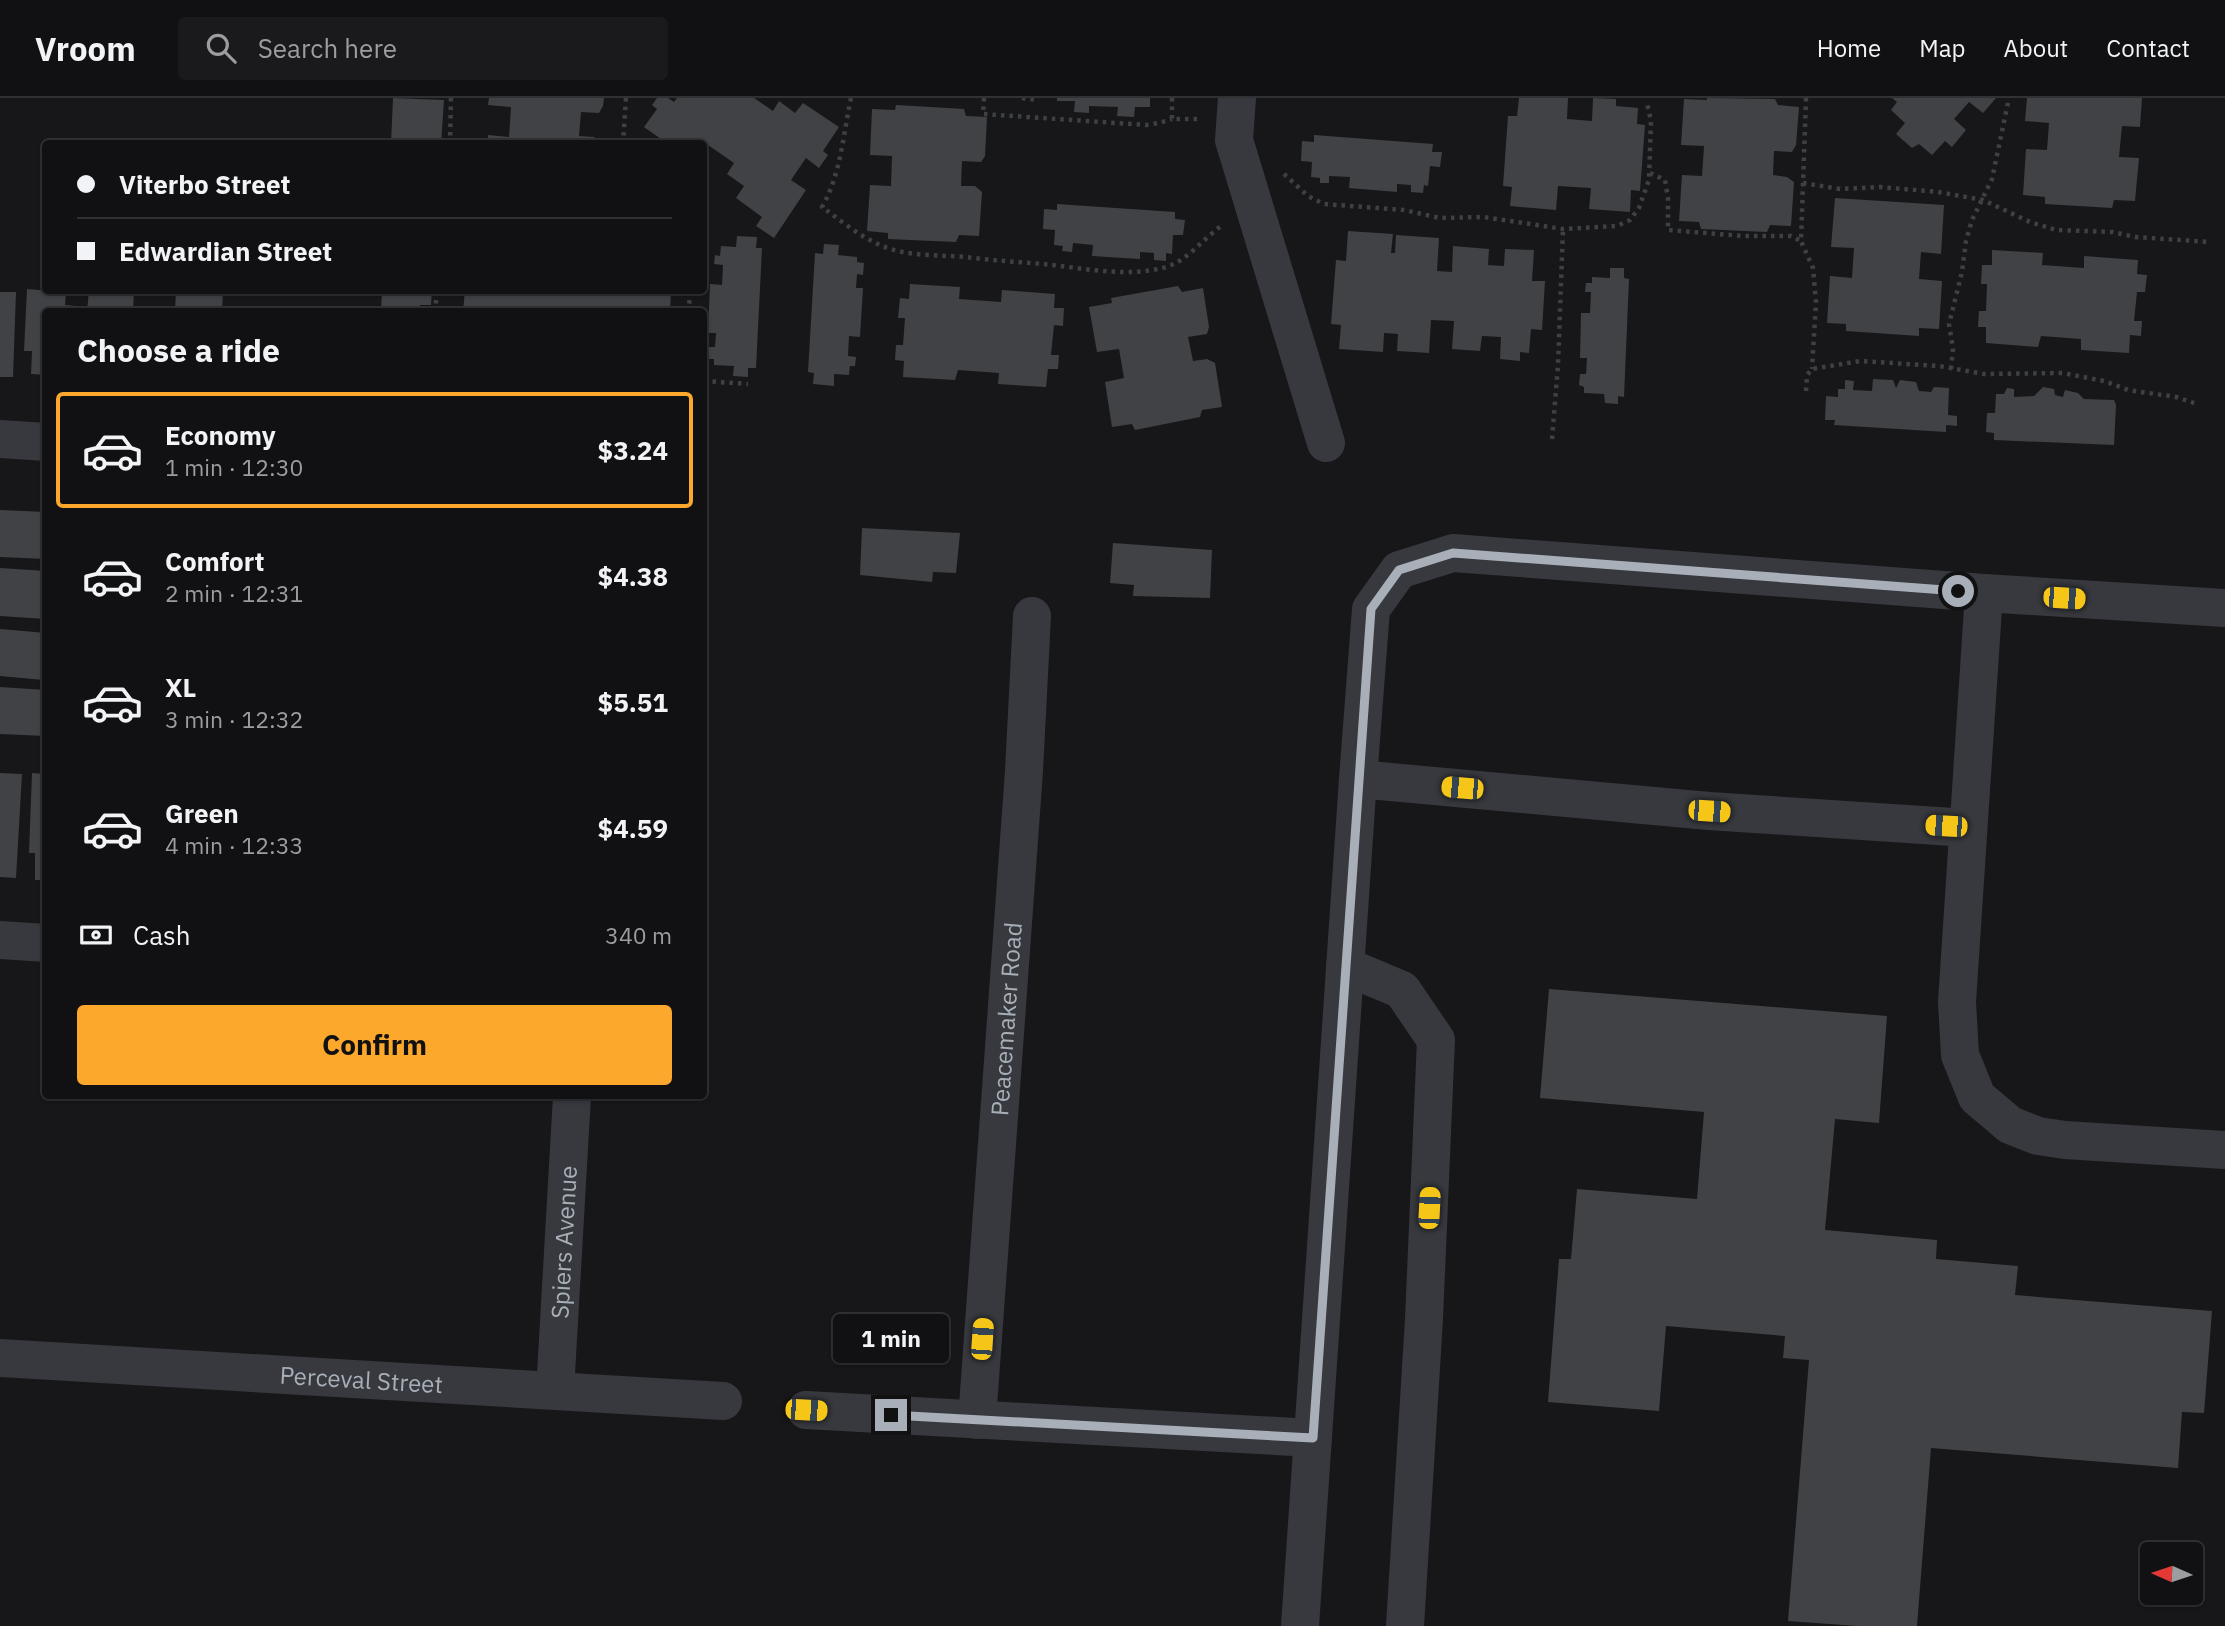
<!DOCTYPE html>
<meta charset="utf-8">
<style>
:root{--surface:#111113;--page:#1a1a1c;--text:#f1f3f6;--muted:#9c9da0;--line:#303133;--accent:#fba82d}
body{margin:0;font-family:"IBM Plex Sans",sans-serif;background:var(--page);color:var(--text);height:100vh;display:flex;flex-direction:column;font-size:26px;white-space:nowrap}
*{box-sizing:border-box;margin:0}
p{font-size:23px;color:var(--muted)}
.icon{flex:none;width:38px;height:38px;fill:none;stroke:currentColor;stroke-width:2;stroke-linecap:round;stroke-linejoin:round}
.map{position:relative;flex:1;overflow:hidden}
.drawer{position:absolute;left:42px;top:210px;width:665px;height:791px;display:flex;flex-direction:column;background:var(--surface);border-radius:7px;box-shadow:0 2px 5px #0004,0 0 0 2px var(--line)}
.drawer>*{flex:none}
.guide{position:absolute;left:42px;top:42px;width:665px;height:154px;border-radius:7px;box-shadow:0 2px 5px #0004,0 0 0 2px var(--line);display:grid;align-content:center;height:154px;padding:0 35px;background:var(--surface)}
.needle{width:46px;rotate:273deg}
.tools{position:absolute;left:2140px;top:1444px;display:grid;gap:14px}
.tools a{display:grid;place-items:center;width:63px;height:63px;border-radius:7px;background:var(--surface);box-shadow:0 2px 5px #0004,0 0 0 2px var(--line);font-size:35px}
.end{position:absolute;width:32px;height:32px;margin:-16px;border:9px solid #a8afb9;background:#111;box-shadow:0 0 0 4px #111}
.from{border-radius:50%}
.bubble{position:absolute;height:49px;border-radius:7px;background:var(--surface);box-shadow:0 2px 5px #0004,0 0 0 2px var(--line);font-size:23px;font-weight:700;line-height:49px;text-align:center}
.car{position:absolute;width:21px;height:42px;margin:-21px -10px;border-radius:9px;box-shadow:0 0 5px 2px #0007;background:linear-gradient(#f5c518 24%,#345 0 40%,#f5c518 0 76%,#345 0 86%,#f5c518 0)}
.guide b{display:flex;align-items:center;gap:24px;height:66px;font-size:26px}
.guide b+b{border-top:2px solid var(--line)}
.guide i{width:18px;height:18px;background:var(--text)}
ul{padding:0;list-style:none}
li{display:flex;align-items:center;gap:21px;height:116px;margin:0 14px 10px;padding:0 21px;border:4px solid transparent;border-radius:7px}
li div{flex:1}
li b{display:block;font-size:26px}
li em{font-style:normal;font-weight:700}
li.on{border-color:var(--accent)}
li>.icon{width:63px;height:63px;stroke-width:1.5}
h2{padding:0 35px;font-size:32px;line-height:84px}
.pay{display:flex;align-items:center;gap:18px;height:77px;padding:0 35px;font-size:26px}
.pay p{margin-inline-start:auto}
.cta{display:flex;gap:14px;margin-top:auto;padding:14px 35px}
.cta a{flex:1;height:80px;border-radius:7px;background:var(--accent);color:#111;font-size:28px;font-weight:700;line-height:80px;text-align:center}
header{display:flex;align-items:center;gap:42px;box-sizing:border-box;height:98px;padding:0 35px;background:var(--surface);border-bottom:2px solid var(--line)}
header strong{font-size:33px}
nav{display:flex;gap:38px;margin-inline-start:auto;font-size:24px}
.search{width:490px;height:63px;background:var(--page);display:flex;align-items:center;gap:18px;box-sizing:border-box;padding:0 24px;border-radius:7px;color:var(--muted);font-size:26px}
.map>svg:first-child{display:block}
.building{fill:#414246}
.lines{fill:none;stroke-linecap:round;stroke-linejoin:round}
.path{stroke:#3d4045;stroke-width:4.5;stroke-dasharray:3.5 5;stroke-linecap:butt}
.minor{stroke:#37393e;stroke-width:38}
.route{stroke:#a8afb9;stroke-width:9}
.labels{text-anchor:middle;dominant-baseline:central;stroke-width:6;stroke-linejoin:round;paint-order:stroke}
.street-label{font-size:24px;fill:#a8afb9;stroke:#121214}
</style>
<header>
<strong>Vroom</strong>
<div class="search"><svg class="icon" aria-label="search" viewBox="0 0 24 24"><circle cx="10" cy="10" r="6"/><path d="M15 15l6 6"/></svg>Search here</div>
<nav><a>Home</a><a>Map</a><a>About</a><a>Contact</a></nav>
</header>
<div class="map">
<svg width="2225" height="1528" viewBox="0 0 2225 1528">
<rect width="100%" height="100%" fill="#171719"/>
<g class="building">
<path d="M393 0 444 2 441 46H391Z"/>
<path d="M489 0H604L603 8 599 15 581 14 579 38 594 39 602 46H488V37L509 39 511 9 488 7Z"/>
<path d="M657 0H668L674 4 677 0H754L773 13 779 3 795 15 803 5 839 29 823 53 828 57 819 70 806 60 791 82 806 92 774 140 756 128 762 119 736 100 744 88 727 76 734 65 708 47 704 54V46H659L661 41 644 29 657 11 652 7Z"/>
<path d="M1057 0H1150V9H1135L1134 19 1117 18 1118 9 1089 8V15L1074 14 1075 3H1057Z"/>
<path d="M1519 0H1568L1567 21 1592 23 1593 0 1616 1V8L1638 10 1637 26 1645 27 1640 93 1631 92 1630 114 1589 111 1591 90 1558 88 1556 112 1510 108 1512 89 1503 88 1508 18H1517Z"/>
<path d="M1707 0 1775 1 1778 7 1799 9 1796 47 1792 54 1774 53 1773 77 1787 79 1794 84 1791 128 1770 127 1767 134 1701 131 1699 124 1679 123 1682 77 1702 78 1704 48 1681 47 1684 1 1707 2Z"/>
<path d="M1892 0H1996L1983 15 1969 4 1954 21 1966 32 1952 49 1945 43 1932 57 1919 46 1912 50 1896 36 1905 25 1891 12 1897 4Z"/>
<path d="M2027 0H2142L2140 29 2122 28 2119 59 2139 60 2135 103 2114 102 2112 110 2045 106V99L2023 97 2026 51 2047 52 2049 25 2025 23Z"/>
<path d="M896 7 964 11 966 18 987 19 985 58 981 64 962 63 961 88H975L982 94 979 138 959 137 956 144 888 141V135L867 133 870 87 891 88 892 58 870 57 872 11 895 12Z"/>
<path d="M1314 37 1433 46 1432 54H1442L1440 69 1430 68 1428 88 1424 87 1423 95 1411 94V87L1397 86V94L1349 90 1350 79 1329 78V85H1320V80L1311 79 1312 64 1301 63 1302 43 1314 44Z"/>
<path d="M1835 100 1944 107 1941 156 1921 154 1919 181 1942 183 1939 231 1919 230V238L1846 233V226L1827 225 1830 178 1852 180 1854 150 1831 149Z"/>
<path d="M1057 106 1175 114V121L1185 122 1183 137H1173L1172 156 1166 155V163L1154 162V155L1140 154V161L1092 158 1093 147 1073 145 1072 154 1062 153 1063 148 1054 147 1055 132 1043 131 1044 111 1057 112Z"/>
<path d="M1348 133 1393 136 1391 155H1395L1396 137 1439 140 1437 173 1452 174 1453 148 1489 151 1488 167 1504 168 1505 151 1534 152 1532 183H1545L1542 232 1531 231 1529 255 1520 254V263L1500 261 1501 239 1482 238 1480 253 1452 251 1454 223 1431 222 1429 255 1397 253 1398 236 1384 235 1383 254 1339 251 1341 227 1331 226 1336 162 1346 163Z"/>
<path d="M737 138 757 139 756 150H762L756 270H748V279L733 278 734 268 714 267V261H707L708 249H715L716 235H708L710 186 722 187 723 167 714 166 715 157 720 158 721 148 736 149Z"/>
<path d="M824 146 839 147 838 157 857 159V164L864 165 863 177 857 176 856 190H863L860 239 849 238 848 258 856 259 855 268H850L849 277 834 276V288L813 286 814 275 808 274 815 155 823 156Z"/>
<path d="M1992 152 2043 155 2042 167 2084 170V158L2138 162 2137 176 2147 177 2145 194H2137L2134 223H2142L2141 238 2130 237 2129 255 2081 252V241L2041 238 2038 249 1986 245V229H1978L1979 213H1986L1987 186H1981L1982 167H1992Z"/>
<path d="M1610 170H1624V180L1629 181 1624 299 1618 298V306L1605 305 1604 296 1584 295V289L1579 287 1580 276H1586L1587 260H1580L1581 215H1590L1591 194H1585L1586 185H1592V179L1610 180Z"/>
<path d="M910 186 960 189 959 201 1001 204 1002 192 1055 196 1054 210H1064L1063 228 1054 227 1051 257H1059L1058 271H1048L1046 289 998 286 999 275 958 272 955 282 903 279 904 263 895 262 896 247H903L905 220H898L900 200 909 201Z"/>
<path d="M1178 188 1182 194 1203 190 1209 229 1207 236 1188 239 1193 263 1207 261 1215 265 1222 309 1202 312 1200 319 1135 332 1132 326 1112 329 1105 284 1124 280 1119 251 1097 254 1089 209 1112 205 1111 200Z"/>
<path d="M27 191 66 194 65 207 76 208 75 214H46V277L31 276 32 253H24Z"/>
<path d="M89 192H134L133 214H87Z"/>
<path d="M176 192H223L222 214H175Z"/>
<path d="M382 192H432L431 207H420V214H381Z"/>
<path d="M465 192H671L670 214H463Z"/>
<path d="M0 194H16L13 279H0Z"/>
<path d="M1873 281 1893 282 1896 290 1900 282 1916 284 1919 293 1931 294 1934 289 1949 290 1948 317 1957 318V328L1946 327V334L1834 327 1835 322H1825L1826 298 1838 299V291H1845V282L1854 283 1853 292 1872 293Z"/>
<path d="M2043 289 2054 291 2055 297 2063 299 2065 292 2078 295 2084 301 2114 302 2116 307 2114 347 1994 342V335L1986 334 1987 315H1995L1996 296H2004L2007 290 2014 291V299L2034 298Z"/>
<path d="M0 412 46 414V461L0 459Z"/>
<path d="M862 430 960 435 956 475 933 474 932 484 860 477Z"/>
<path d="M1113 445 1212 452 1210 500 1133 498 1134 487 1110 485Z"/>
<path d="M0 470 46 473V521L0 518Z"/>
<path d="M0 531 46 535 44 582 0 578Z"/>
<path d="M0 589 46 592V638L0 636Z"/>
<path d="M0 675 22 676 16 780 0 779Z"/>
<path d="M32 675 46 676V782H35V755H29Z"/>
<path d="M1549 891 1887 918 1879 1025 1835 1021 1825 1132 1937 1142 1936 1161 2018 1168 2015 1197 2212 1213 2204 1315 2182 1314 2178 1370 1931 1350 1917 1528H1857L1788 1523 1809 1262 1783 1260 1785 1238 1666 1228 1659 1313 1548 1304 1559 1161H1571L1577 1091 1697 1101 1704 1014 1540 1000Z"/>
</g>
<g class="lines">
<g class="path">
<path d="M851 0C843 37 841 76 822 109 840 122 859 138 880 147 908 160 944 156 974 160 998 163 1020 164 1043 166 1083 170 1127 180 1166 169 1187 163 1203 141 1221 128"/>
<path d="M984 0 983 16 1146 27 1159 25 1172 21"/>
<path d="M1022 0 1038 2"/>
<path d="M1172 0V21H1199"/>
<path d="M1806 0 1801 143 1813 170 1816 204 1812 271"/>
<path d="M450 46 451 0"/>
<path d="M623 46 626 0"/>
<path d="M1650 75 1665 82 1668 100V132L1743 138H1791L1801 143"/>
<path d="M1284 76 1308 98 1324 106 1404 112 1440 120 1484 119 1563 131 1617 128 1630 122 1639 110 1649 82 1651 23 1647 5"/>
<path d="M1803 85 1840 91 1880 89 1938 94 1983 102 2030 124 2056 132 2113 134 2135 139 2210 144"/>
<path d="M435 214 437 192"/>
<path d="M688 214 691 192"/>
<path d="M1951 271 1953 251 1949 226 1962 174 1966 143 1972 122 1992 81 2009 0"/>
<path d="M704 283 748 286"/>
<path d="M1806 293 1807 277 1812 271 1860 263 1939 268 1984 276 2063 275 2104 283 2128 292 2176 299 2197 306"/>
<path d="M1552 341 1558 267 1563 131"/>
</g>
<g class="minor">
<path d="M1237 0 1234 42 1326 345"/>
<path d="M0 341 46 344"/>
<path d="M1984 495 1957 904 1960 957 1977 999 2010 1027 2038 1038 2065 1042 2225 1052"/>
<path d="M1358 681 1709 713 1968 730"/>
<path d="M0 842 46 845"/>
<path d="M1345 868 1402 892 1436 942 1424 1221 1405 1528"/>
<path id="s1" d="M0 1260 723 1303"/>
<path id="s2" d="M555 1293 572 998"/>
<path d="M806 1312 1313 1340"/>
<path id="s3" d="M977 1322 1024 673 1032 518"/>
<path d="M1300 1528 1358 681 1371 511 1399 472 1453 455 1984 495 2225 510"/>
</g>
</g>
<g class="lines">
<path class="route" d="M891 1317 1313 1340 1371 511 1399 472 1453 455 1958 493"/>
</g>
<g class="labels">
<g class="street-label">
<text stroke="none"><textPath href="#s3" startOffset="402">Peacemaker Road</textPath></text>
<text stroke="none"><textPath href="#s2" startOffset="149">Spiers Avenue</textPath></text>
<text stroke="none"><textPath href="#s1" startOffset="362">Perceval Street</textPath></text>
</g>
</g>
</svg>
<div class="tools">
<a><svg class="needle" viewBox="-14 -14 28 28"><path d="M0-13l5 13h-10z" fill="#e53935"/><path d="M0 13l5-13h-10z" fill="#9c9da0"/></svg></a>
</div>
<i class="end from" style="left:1958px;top:493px"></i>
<i class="end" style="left:891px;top:1317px"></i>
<div class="bubble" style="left:833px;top:1216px;width:116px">1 min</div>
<i class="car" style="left:2064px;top:500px;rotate:94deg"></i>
<i class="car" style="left:1462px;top:690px;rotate:275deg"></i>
<i class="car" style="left:1709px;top:713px;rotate:94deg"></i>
<i class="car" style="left:1946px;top:728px;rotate:273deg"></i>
<i class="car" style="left:1429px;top:1110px;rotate:3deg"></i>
<i class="car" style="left:982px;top:1241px;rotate:4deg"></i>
<i class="car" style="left:806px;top:1312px;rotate:93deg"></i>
<div class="guide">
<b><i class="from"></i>Viterbo Street</b>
<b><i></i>Edwardian Street</b>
</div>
<section class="drawer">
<h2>Choose a ride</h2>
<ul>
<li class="on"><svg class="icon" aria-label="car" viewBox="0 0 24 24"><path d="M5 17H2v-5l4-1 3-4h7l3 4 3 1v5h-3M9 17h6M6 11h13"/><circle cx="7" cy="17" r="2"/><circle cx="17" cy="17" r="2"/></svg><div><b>Economy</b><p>1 min · 12:30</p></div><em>$3.24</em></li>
<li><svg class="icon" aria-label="car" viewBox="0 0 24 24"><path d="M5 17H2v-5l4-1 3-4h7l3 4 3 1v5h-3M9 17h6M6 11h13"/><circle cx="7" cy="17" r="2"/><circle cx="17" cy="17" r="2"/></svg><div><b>Comfort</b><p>2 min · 12:31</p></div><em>$4.38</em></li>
<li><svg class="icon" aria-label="car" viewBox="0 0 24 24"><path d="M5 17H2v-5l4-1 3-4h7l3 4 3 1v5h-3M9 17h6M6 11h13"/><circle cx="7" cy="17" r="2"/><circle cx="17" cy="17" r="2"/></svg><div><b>XL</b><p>3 min · 12:32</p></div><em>$5.51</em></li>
<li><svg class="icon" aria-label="car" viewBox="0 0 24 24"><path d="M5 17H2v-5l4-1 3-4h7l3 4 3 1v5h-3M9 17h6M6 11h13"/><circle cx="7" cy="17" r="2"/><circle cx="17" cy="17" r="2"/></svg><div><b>Green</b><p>4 min · 12:33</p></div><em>$4.59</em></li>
</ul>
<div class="pay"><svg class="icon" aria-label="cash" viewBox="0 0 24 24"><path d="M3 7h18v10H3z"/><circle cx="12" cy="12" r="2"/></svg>Cash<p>340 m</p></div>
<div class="cta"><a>Confirm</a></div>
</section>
</div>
